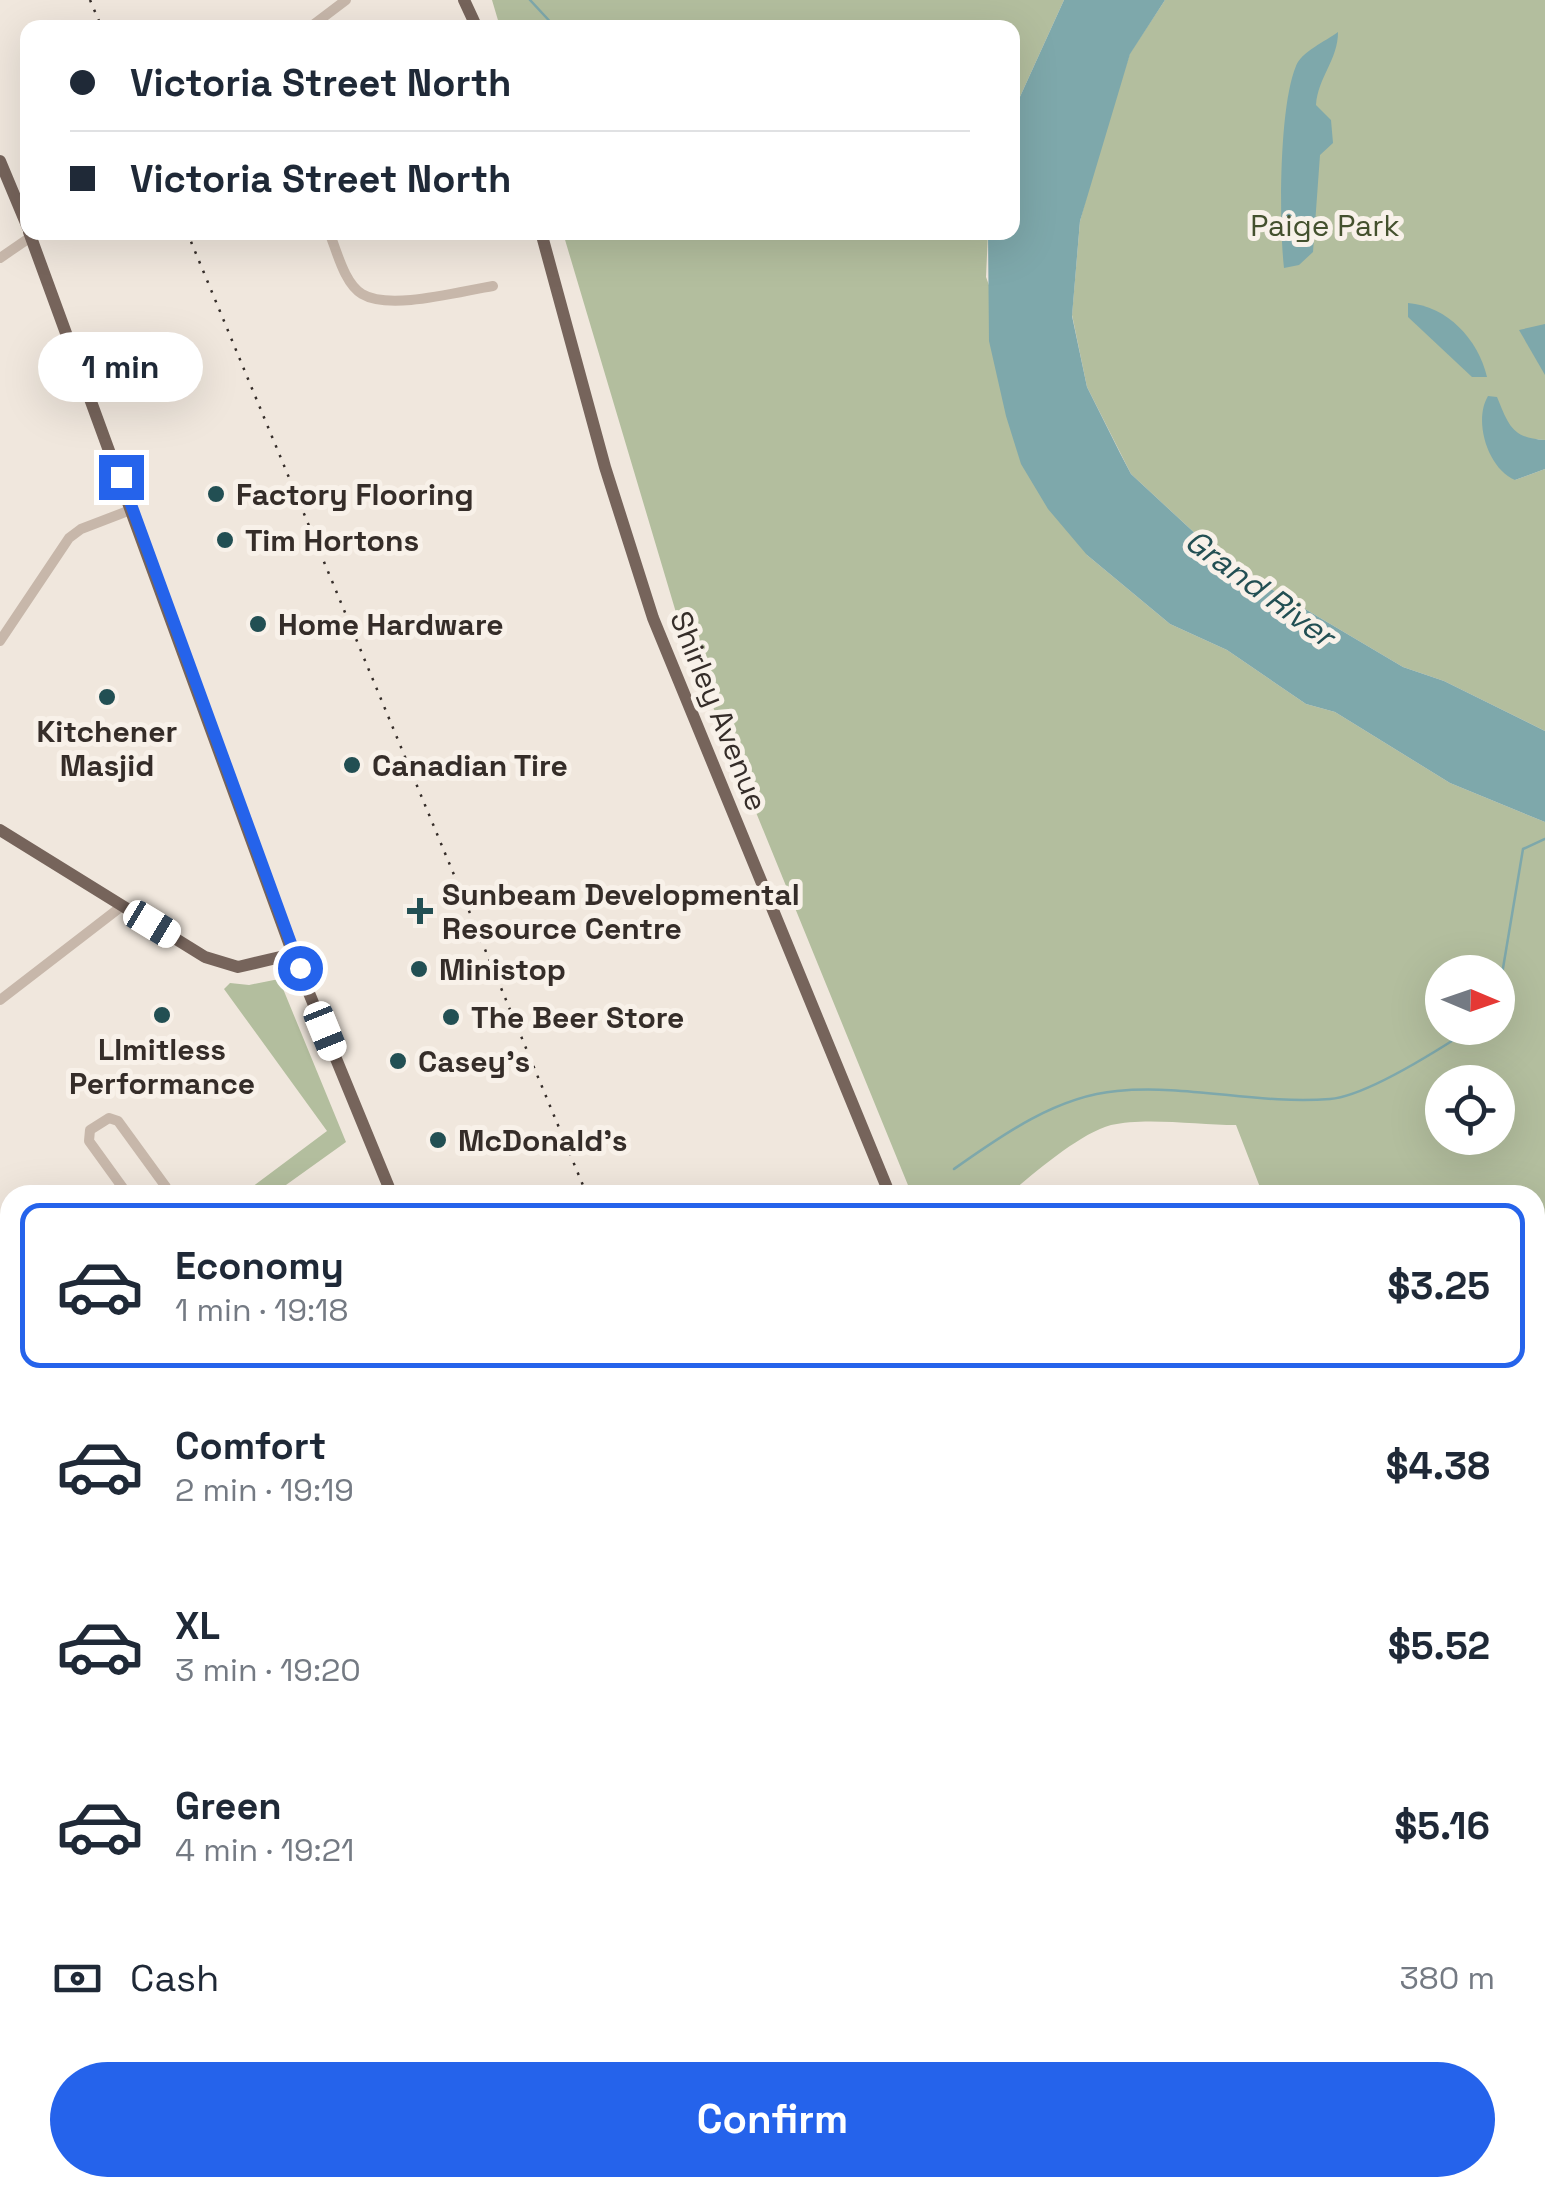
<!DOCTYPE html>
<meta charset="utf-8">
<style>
:root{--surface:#fff;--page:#f6f6f7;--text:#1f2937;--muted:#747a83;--line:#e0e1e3;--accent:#2563eb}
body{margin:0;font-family:"Space Grotesk",sans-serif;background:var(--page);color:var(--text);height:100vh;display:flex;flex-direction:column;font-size:38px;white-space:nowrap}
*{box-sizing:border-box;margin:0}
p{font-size:32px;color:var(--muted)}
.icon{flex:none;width:55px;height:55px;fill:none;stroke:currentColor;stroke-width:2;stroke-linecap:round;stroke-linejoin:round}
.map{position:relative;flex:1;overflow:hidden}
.sheet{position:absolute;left:0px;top:1185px;width:1545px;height:1012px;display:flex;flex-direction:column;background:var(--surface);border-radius:30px 30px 0 0;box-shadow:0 10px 40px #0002}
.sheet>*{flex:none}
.hud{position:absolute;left:20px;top:20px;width:1000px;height:220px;border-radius:20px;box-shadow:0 10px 40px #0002;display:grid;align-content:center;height:220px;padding:0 50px;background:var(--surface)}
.needle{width:65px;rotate:92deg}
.fabs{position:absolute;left:1425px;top:955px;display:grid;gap:20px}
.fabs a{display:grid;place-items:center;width:90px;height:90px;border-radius:50%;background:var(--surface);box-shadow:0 10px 40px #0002;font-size:50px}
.end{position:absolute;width:45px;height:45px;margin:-22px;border:12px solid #2563eb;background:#fff;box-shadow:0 0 0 5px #fff}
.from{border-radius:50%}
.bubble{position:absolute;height:70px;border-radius:35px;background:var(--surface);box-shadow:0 10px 40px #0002;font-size:32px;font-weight:600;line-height:70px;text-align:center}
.car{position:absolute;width:30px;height:60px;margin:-30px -15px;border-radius:12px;box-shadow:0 0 8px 2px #0007;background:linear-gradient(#fff 24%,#345 0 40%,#fff 0 76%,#345 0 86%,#fff 0)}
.hud b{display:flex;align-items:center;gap:35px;height:95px;font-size:38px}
.hud b+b{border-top:2px solid var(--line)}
.hud i{width:25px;height:25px;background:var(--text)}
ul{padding:18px 0 0;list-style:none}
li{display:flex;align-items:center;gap:30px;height:165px;margin:0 20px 15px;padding:0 30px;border:5px solid transparent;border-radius:20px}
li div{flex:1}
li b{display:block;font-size:38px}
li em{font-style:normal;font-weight:600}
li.selected{border-color:var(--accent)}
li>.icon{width:90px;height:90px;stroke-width:1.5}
.pay{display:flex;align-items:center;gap:25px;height:110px;padding:0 50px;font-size:38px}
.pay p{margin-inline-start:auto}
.primary-button{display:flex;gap:20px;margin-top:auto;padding:20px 50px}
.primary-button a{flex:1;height:115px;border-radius:60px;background:var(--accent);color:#fff;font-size:40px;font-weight:600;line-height:115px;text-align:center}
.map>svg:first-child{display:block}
.green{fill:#b3be9e;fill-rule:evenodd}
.water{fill:#7ea8ab}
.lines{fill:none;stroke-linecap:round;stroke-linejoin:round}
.stream{stroke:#7ea8ab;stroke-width:2.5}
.minor{stroke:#c7b7aa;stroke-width:10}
.major{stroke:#76645b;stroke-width:12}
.rail{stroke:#352d29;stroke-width:2.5;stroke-dasharray:2.5 8;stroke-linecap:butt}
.route{stroke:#2563eb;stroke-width:12}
.poi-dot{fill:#224f53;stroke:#f8f1e9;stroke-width:4}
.labels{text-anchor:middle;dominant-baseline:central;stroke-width:10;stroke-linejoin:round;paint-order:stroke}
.park-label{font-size:30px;fill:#44512e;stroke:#f8f1e9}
.poi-label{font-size:30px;font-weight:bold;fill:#352d29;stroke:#f8f1e9;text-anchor:start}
.street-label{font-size:30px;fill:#352d29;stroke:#f8f1e9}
.water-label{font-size:32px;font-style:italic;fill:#224f53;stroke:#f8f1e9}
</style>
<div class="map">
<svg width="1545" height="2196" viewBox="0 0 1545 2196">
<rect width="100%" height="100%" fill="#f0e7dd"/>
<g class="green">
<path d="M492 0H1064L1013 112 1012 28 500 27Z"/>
<path d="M1165 0H1545V440L1520 438 1510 430 1515 480 1545 469V731L1444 681 1403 667 1266 586 1199 537 1131 474 1087 387 1072 315 1080 221 1100 146 1130 53Z"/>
<path d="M563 233H988L986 277 1087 555 1170 624 1227 650 1306 704 1335 712 1450 783 1545 822V1459L1535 1460V1195H1263L1236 1125C1200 1125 1145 1117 1111 1125 1080 1133 1033 1174 1008 1195H912L680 626ZM1442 972H1498V1028H1442ZM1442 1082H1498V1138H1442Z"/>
<path d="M279 979 346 1142 272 1195H252L248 1190 327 1131 224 989 230 983 249 985Z"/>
<path d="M10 1531V1683L0 1682V1539Z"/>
<path d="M1545 1719V1774L1535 1776V1725Z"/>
<path d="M1535 1872 1545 1917V1976L1535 1979Z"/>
<path d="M1545 1981V2061L1535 2065V1982Z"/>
<path d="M10 2005V2142L0 2148V2011Z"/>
<path d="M1219 2188H1451L1454 2196H1222Z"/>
</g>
<g class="water">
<path d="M1064 0H1165L1130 54 1080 221 1072 316 1087 387 1120 453 1131 474 1199 537 1266 586 1403 667 1444 681 1545 731V822L1450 783 1335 712 1306 704 1227 650 1170 624 1087 555 1048 509 1021 464 1006 416 989 341 988 233 1012 232 1013 112Z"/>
<path d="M1338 32C1338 60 1318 77 1316 105L1331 120 1333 143 1320 155 1313 252 1299 265 1284 268C1279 223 1279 106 1296 66 1301 52 1326 41 1338 32Z"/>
<path d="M1408 303C1447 306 1478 339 1487 377H1472L1408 317Z"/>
<path d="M1545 324V375L1519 330Z"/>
<path d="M1488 396 1497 397C1509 426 1512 438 1545 440V469L1515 480C1488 469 1473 421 1488 396Z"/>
</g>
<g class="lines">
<g class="stream">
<path d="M530 0 556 28"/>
<path d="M1498 998 1523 849 1545 839"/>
<path d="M954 1169C1002 1135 1057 1096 1117 1091 1187 1084 1260 1105 1330 1099 1367 1096 1440 1049 1472 1028"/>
<path d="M0 1679 10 1680"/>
<path d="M637 2188 641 2196"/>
</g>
<g class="minor">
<path d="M309 28 346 0"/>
<path d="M329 232C337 251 344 283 362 294 390 311 461 291 493 286"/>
<path d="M0 258 38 232"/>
<path d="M0 641 69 538 81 529 133 509"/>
<path d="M0 1000 122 906"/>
<path d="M128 1195 89 1141 90 1130 109 1118 118 1121 166 1187 165 1195"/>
<path d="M0 1235 10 1249"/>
<path d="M0 1319 10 1311"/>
<path d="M0 1762 10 1763"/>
<path d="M611 2188 615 2196"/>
<path d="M275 2196 289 2188"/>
</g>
<g class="major">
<path d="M464 0 477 28"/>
<path d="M0 161 28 228"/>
<path d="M29 232 293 954 392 1195"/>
<path d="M541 232 605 467 653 618 890 1195"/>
<path d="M0 830 205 957 238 967 293 954"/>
<path d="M799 2188 803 2196"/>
<path d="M1190 2188 1193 2196"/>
</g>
<g class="rail">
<path d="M90 0 102 28"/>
<path d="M187 232 587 1195"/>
<path d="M1000 2188 1003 2196"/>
</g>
</g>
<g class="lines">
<path class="route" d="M121 477 300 968"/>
</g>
<g class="poi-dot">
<circle cx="216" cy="494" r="10"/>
<circle cx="225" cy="540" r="10"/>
<circle cx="258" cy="624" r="10"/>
<circle cx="107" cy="697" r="10"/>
<circle cx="352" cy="765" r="10"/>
<path d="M415 896h10v10h10v10h-10v10h-10v-10h-10v-10h10z"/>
<circle cx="419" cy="969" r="10"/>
<circle cx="162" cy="1015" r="10"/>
<circle cx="451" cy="1017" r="10"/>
<circle cx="398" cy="1061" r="10"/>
<circle cx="438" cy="1140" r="10"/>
</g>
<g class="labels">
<g class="park-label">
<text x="1325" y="225">Paige Park</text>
</g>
<g class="poi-label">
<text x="236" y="494">Factory Flooring</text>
<text x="245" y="540">Tim Hortons</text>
<text x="278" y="624">Home Hardware</text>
<text x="107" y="731" text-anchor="middle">Kitchener<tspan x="107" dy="34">Masjid</tspan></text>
<text x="372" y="765">Canadian Tire</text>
<text x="442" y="894">Sunbeam Developmental<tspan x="442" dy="34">Resource Centre</tspan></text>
<text x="439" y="969">Ministop</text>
<text x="471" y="1017">The Beer Store</text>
<text x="162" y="1049" text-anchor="middle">LImitless<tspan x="162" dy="34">Performance</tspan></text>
<text x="418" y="1061">Casey's</text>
<text x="458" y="1140">McDonald's</text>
</g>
<g class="street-label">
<text transform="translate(719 711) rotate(68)">Shirley Avenue</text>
</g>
<g class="water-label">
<text transform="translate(1260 588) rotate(36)">Grand River</text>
</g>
</g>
</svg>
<div class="fabs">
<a><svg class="needle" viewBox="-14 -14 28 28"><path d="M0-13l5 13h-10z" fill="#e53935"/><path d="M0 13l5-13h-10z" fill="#747a83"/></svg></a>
<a><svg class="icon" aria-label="locate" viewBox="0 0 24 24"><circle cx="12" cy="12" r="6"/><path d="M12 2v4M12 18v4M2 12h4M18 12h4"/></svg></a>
</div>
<i class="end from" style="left:300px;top:968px"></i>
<i class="end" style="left:121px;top:477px"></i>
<div class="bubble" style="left:38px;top:332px;width:165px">1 min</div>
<i class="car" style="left:152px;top:924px;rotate:121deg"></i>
<i class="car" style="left:325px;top:1031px;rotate:158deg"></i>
<div class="hud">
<b><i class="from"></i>Victoria Street North</b>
<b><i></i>Victoria Street North</b>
</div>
<section class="sheet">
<ul>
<li class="selected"><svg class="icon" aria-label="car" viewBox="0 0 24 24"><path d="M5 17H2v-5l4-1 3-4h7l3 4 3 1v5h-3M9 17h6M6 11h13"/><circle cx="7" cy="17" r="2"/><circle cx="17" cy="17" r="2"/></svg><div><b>Economy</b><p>1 min · 19:18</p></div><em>$3.25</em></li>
<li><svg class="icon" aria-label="car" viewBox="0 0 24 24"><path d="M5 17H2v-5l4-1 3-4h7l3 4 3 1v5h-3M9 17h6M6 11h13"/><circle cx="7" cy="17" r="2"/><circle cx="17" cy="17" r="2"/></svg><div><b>Comfort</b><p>2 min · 19:19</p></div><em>$4.38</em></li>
<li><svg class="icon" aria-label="car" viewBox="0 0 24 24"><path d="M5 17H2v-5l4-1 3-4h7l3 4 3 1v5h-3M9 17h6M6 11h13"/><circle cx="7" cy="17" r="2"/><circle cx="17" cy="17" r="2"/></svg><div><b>XL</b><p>3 min · 19:20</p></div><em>$5.52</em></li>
<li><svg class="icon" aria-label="car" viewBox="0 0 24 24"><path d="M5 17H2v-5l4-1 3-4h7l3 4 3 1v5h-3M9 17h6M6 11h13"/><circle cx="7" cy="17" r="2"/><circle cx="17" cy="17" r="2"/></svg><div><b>Green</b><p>4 min · 19:21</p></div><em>$5.16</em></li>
</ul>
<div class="pay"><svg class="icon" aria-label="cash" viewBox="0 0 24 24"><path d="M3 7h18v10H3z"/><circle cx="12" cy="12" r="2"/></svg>Cash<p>380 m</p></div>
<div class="primary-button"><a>Confirm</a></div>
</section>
</div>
